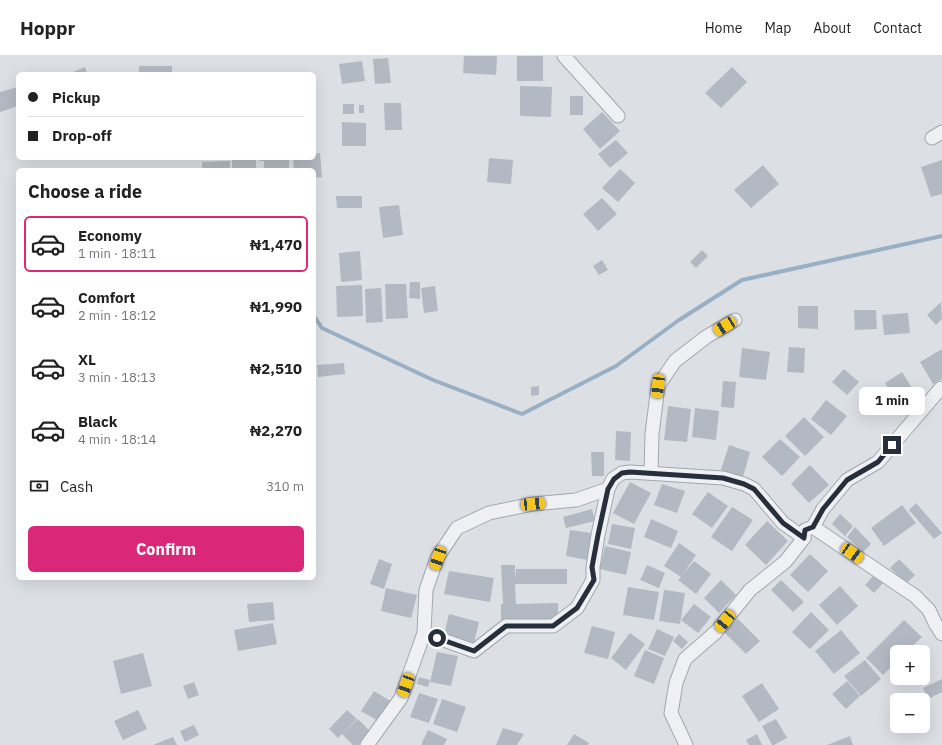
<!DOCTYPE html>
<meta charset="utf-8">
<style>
:root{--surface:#fff;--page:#f2f2f2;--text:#222;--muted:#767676;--line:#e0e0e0;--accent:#db2777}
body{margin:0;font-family:"IBM Plex Sans",sans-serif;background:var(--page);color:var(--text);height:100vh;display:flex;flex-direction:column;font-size:15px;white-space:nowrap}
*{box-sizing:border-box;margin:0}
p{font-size:13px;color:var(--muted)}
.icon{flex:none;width:22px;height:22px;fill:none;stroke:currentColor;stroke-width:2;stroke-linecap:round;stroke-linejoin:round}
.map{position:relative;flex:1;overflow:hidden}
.sheet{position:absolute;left:16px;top:112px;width:300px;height:412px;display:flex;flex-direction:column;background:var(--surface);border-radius:6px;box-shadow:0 4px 16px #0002}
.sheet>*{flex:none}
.banner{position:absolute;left:16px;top:16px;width:300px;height:88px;border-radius:6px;box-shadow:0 4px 16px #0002;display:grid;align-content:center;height:88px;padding:0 12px;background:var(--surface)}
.buttons{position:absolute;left:890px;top:589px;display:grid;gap:8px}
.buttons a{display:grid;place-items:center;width:40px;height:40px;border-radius:6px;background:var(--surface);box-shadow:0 4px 16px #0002;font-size:20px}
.end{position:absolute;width:18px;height:18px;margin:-9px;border:5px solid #262f3b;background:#fff;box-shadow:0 0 0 2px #fff}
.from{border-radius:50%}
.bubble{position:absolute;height:28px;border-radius:6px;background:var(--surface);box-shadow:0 4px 16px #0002;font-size:13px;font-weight:700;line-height:28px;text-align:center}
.car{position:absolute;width:12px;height:24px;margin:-12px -6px;border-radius:5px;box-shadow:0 0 3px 1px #0007;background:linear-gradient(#f5c518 24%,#345 0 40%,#f5c518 0 76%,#345 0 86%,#f5c518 0)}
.banner b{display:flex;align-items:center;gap:14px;height:38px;font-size:15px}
.banner b+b{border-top:1px solid var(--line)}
.banner i{width:10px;height:10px;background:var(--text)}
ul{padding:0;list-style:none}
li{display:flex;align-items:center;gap:12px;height:56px;margin:0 8px 6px;padding:0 4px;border:2px solid transparent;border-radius:6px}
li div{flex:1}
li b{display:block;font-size:15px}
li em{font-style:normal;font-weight:700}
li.current{border-color:var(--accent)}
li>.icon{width:36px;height:36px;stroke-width:1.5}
h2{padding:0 12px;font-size:18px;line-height:48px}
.pay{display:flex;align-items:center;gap:10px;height:44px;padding:0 12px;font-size:15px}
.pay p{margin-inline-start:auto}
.button{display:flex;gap:8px;margin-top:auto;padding:8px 12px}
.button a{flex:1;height:46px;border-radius:6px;background:var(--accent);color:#fff;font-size:16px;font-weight:700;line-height:46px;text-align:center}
header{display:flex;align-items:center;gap:24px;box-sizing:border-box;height:56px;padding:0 20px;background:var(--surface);border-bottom:1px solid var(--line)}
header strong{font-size:19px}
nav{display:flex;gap:22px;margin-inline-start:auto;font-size:14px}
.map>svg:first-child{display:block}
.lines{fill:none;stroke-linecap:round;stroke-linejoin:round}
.stream{stroke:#98afc4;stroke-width:4}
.building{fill:#b3b9c2}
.minor-casing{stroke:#a2a7af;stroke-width:15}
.minor{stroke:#eef0f4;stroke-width:13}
.route{stroke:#262f3b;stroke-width:5}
</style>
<header>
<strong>Hoppr</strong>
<nav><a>Home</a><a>Map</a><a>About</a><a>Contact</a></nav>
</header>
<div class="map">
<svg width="942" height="689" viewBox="0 0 942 689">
<rect width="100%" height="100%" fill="#dce0e5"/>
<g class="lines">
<path class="stream" d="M314 260 322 272 433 324 522 358 616 310 679 264 742 224 942 180"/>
</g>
<g class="building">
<path d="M464 0H497L496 19 463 17Z"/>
<rect x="517" y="0" width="26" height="25"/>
<path d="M388 2 391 27 375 28 373 3Z"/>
<path d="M362 5 365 25 342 28 339 8Z"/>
<rect x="139" y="10" width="33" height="8"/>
<path d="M85 11 87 18H68Z"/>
<path d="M732 11 747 26 721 52 705 37Z"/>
<path d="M520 30 552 31 551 61 520 60Z"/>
<path d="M18 31V50L0 56V36Z"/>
<rect x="570" y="40" width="13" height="19"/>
<path d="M384 47H401L402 74H385Z"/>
<rect x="343" y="48" width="11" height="10"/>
<rect x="359" y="49" width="5" height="8"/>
<path d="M602 56 620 75 600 93 583 73Z"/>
<path d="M342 66 366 67V90H342Z"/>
<path d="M616 84 628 97 610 112 598 98Z"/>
<path d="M320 97 322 121 314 122V114H294L293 102H314V98Z"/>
<rect x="232" y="102" width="24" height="12"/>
<path d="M259 102H289V114H264V105H259Z"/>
<path d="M489 102 513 104 511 128 487 126Z"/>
<path d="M942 104V138L931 141 921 111Z"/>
<path d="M230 105V114H202V106Z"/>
<path d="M763 109 779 128 751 152 734 134Z"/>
<path d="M620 113 635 127 618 146 602 132Z"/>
<path d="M336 140H362V152H337Z"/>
<path d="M602 142 617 158 598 175 583 158Z"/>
<path d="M399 149 403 179 383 182 379 151Z"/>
<path d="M702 194 708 200 696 212 690 206Z"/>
<path d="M360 195 362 224 341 226 339 197Z"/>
<path d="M602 204 608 214 599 219 593 210Z"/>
<path d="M410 226H420V243L409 242Z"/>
<path d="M385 228H406L408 262 386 263Z"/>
<path d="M362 229 363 260 337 261 336 230Z"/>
<path d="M435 230 438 255 424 257 421 232Z"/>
<path d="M381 232 383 266 366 267 365 233Z"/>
<path d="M941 246 942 263 936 269 927 259Z"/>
<path d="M798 250H818V273L798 272Z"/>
<path d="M854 254H876L877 273 855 274Z"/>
<path d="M908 257 910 277 884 279 882 259Z"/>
<path d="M789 291 805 292 804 317 787 316Z"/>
<path d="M742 292 770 296 766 324 739 321Z"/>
<path d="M942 293V323L933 328 920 306Z"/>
<path d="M344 307 345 318 318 321 317 309Z"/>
<path d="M844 313 859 326 847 339 832 326Z"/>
<path d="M902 316 915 337 899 348 885 327Z"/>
<path d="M723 325 736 326 734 352 721 351Z"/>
<path d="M539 330V339L531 340V331Z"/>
<path d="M826 344 847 360 831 379 811 363Z"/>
<path d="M668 350 691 353 687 386 664 384Z"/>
<path d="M695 352 719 355 716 384 692 381Z"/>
<path d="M804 361 824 381 805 400 785 380Z"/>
<path d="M616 375 631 376 630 405 615 404Z"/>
<path d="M780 383 800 401 782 420 762 401Z"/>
<path d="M729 389 750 396 743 421 721 414Z"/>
<path d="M591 396H604V420H592Z"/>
<path d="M810 409 829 429 809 447 791 428Z"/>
<path d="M630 426 651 437 634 468 613 457Z"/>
<path d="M662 428 685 435 677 457 654 449Z"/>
<path d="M708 436 728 450 712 472 692 458Z"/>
<path d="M916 447 942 477 934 483 909 454Z"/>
<path d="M902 449 916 467 884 490 871 472Z"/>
<path d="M732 451 753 464 732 495 711 481Z"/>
<path d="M592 453 595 465 566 472 563 461Z"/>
<path d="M840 458 853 470 845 480 832 468Z"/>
<path d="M651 463 678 475 671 492 644 481Z"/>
<path d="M767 465 788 485 766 509 745 489Z"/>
<path d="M612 468 635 472 631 493 608 488Z"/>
<path d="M855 471 871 488 863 496 847 481Z"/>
<path d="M570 474 591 477 587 504 566 500Z"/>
<path d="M679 487 696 499 683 518 694 505 711 518 696 538 678 524 681 521 664 510Z"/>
<path d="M605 490 631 496 626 519 600 513Z"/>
<path d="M810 498 828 515 808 536 790 519Z"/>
<path d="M379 503 392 508 384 533 370 528Z"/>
<path d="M899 503 915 519 906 528 890 512Z"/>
<path d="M501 509H515V524L516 513H567V528H515L516 548 558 547V563L501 564V548H503Z"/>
<path d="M647 509 665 517 659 532 640 524Z"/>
<path d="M449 515 494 522 490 546 444 538Z"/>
<path d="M874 519 883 527 874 537 865 529Z"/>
<path d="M721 524 736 539 719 557 704 542Z"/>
<path d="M781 524 804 546 793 556 771 534Z"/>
<path d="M840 530 858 550 837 569 819 549Z"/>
<path d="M628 531 659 536 654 564 623 559Z"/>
<path d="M386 532 417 539 411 562 381 555Z"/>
<path d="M664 534 685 537 680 568 659 565Z"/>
<path d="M273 546 275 564 249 566 247 548Z"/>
<path d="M694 548 711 561 698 577 681 564Z"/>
<path d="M811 556 829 574 810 593 792 576Z"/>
<path d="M449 558 479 566 473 591 443 583Z"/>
<path d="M738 563 760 585 746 598 724 576Z"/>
<path d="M904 564 922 581 906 596H897V605L883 619 866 602Z"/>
<path d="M273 567 277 588 238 595 234 574Z"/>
<path d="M592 570 615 576 608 603 584 597Z"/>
<path d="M657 573 674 581 665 600 648 593Z"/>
<path d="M841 574 860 597 834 618 815 595Z"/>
<path d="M630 577 645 588 626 614 611 602Z"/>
<path d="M679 578 688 586 682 593 673 585Z"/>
<path d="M645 594 664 602 654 628 634 620Z"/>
<path d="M437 596 458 600 451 630 430 626Z"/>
<path d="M143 597 152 630 121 638 113 605Z"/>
<path d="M865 604 881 623 861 640 844 620Z"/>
<path d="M419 621 430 624 428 631 417 628Z"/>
<path d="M942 623V636L928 643 923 632Z"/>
<path d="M847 625 860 640 846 653 832 638Z"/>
<path d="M194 626 199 639 188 643 183 630Z"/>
<path d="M762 627 779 653 759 666 742 640Z"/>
<path d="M374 635 392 646 380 666 361 655Z"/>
<path d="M419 637 438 643 429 667 410 661Z"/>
<path d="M442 643 466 651 457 676 433 668Z"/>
<path d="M138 654 147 673 123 684 114 665Z"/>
<path d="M347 654 357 663 338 682 329 673Z"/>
<path d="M358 663 371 676 359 689H353L342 678Z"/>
<path d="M776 663 787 682 774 689H772L762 670Z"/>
<path d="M194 669 199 679 185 686 180 675Z"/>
<path d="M503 672 524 678 517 689H496Z"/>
<path d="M428 674 447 683 444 689H421Z"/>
<path d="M574 678 589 687 588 689H567Z"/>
<path d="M757 678 762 689H749L746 684Z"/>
<path d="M850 680 853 689H827Z"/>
<path d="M173 681 177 689H153Z"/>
</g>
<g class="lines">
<defs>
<g id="minor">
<path d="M564 0 618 60"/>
<path d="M932 82 942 76"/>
<path d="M651 417 652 378 658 330 675 305 706 281 735 264"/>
<path d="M813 471 823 453 847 424 878 406 899 381 941 332H942"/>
<path d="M424 577 426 534 437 502 457 472 489 457 533 448 576 444 608 433"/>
<path d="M367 689 401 642 424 577 474 595 506 570H553L577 552 593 524V511L598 479 608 433 613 423 622 417 630 416 723 422 744 428 754 433 783 467 804 482V478L805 474 813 471 915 540 929 554 935 567 942 578"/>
<path d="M686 689 671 657 676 627 685 603 716 576 750 534 785 506 804 482"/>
</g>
</defs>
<use href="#minor" class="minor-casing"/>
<use href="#minor" class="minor"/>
</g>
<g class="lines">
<path class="route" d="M437 582 474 595 506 570H553L577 552 594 524 592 511 598 479 608 433 614 423 622 417 630 416 723 422 744 428 754 433 783 467 804 482 805 474 813 471 823 453 847 424 878 406 892 389"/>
</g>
</svg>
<div class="buttons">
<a>+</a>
<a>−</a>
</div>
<i class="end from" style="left:437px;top:582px"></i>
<i class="end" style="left:892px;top:389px"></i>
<div class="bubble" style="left:859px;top:331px;width:66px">1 min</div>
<i class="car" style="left:725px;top:270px;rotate:238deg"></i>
<i class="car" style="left:658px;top:330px;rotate:187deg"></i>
<i class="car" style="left:533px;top:448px;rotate:85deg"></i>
<i class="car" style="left:852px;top:497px;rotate:125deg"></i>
<i class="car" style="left:438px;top:502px;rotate:199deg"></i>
<i class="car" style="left:725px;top:565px;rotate:219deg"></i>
<i class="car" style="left:406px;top:629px;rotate:200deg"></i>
<div class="banner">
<b><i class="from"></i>Pickup</b>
<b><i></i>Drop-off</b>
</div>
<section class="sheet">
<h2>Choose a ride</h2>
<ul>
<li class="current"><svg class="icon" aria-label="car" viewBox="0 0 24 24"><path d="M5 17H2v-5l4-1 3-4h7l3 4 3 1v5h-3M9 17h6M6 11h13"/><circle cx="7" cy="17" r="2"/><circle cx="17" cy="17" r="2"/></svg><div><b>Economy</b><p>1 min · 18:11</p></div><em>₦1,470</em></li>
<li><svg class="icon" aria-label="car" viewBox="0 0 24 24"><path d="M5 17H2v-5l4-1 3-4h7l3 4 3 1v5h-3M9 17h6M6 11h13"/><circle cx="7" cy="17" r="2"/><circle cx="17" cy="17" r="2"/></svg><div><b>Comfort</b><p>2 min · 18:12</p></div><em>₦1,990</em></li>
<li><svg class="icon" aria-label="car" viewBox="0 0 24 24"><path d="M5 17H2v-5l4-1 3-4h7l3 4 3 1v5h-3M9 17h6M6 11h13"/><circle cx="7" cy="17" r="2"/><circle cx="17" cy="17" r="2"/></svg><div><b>XL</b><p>3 min · 18:13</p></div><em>₦2,510</em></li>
<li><svg class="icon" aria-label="car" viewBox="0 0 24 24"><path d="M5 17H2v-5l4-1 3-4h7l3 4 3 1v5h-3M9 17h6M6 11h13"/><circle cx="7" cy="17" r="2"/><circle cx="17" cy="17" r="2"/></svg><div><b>Black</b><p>4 min · 18:14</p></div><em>₦2,270</em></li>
</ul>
<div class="pay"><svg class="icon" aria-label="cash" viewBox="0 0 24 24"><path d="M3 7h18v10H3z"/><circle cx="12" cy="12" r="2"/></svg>Cash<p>310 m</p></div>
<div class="button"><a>Confirm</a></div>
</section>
</div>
